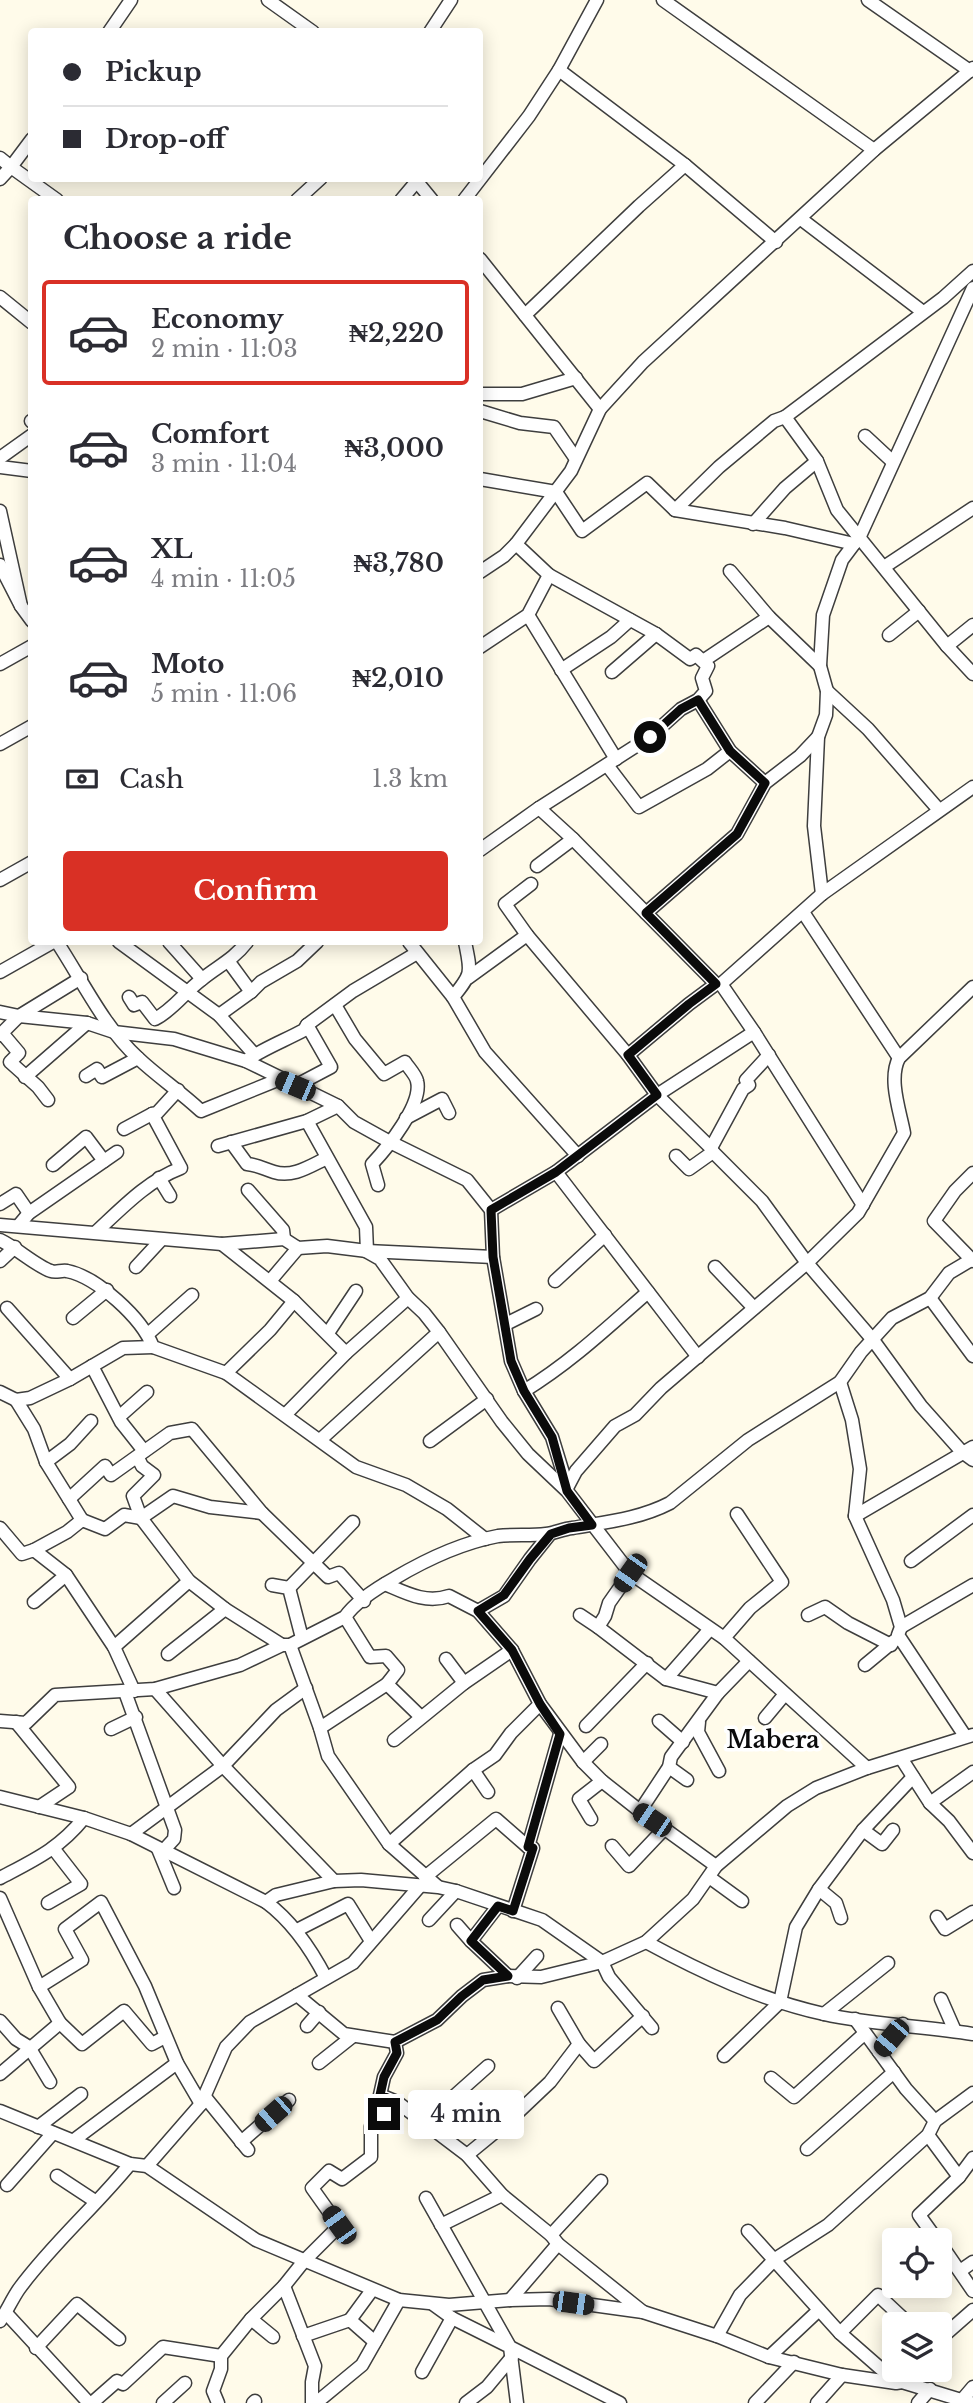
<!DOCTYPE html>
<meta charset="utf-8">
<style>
:root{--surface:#fff;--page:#f7f7f7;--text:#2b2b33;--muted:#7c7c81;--line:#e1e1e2;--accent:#d93025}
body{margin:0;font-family:"Libre Baskerville",serif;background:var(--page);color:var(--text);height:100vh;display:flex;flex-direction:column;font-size:26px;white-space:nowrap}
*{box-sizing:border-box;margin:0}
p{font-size:23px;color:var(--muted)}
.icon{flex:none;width:38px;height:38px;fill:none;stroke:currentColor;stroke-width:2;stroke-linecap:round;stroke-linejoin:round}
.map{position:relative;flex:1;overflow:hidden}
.panel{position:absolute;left:28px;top:196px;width:455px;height:749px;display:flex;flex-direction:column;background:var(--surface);border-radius:7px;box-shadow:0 4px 18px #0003}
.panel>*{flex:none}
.top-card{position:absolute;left:28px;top:28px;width:455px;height:154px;border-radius:7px;box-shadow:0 4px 18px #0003;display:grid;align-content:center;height:154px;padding:0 35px;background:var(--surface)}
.fabs{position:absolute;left:882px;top:2228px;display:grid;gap:14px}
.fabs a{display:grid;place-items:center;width:70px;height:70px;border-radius:7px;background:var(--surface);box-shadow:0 4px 18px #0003;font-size:35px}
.end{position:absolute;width:32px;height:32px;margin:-16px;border:9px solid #0b0b0b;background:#fff;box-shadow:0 0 0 4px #fff}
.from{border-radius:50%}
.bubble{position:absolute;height:49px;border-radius:7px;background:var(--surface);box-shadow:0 4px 18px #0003;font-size:23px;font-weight:600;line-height:49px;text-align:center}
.car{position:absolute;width:21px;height:42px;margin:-21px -10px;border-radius:9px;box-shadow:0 0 5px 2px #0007;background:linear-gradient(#222 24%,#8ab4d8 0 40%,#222 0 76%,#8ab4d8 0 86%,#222 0)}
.top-card b{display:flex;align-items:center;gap:24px;height:66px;font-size:26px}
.top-card b+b{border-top:2px solid var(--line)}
.top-card i{width:18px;height:18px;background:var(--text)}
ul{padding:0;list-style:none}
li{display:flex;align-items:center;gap:21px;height:105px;margin:0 14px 10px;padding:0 21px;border:4px solid transparent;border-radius:7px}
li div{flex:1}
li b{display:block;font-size:26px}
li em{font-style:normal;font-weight:600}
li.active{border-color:var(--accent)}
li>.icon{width:63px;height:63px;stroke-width:1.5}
h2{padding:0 35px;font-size:32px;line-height:84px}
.pay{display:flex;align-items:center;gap:18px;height:77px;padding:0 35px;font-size:26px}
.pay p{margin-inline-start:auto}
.button{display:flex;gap:14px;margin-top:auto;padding:14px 35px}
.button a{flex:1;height:80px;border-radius:7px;background:var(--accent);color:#fff;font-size:28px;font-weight:600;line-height:80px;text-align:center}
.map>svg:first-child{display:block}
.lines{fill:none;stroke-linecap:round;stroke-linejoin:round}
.street-casing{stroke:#3e3e3e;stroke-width:15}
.street{stroke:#fff;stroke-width:12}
.route{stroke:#0b0b0b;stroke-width:9}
.labels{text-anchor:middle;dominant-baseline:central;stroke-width:7;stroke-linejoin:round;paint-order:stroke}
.neighbourhood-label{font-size:23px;font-weight:bold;fill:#0b0b0b;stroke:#fff}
</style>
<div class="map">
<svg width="973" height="2403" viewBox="0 0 973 2403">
<rect width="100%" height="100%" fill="#fffbea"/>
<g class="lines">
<defs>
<g id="street">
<path d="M268 0 313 32"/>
<path d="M663 0 874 150"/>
<path d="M868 0 970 71"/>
<path d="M109 32 131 0"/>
<path d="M430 32 451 0"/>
<path d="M559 70 685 165 776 242"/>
<path d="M0 158 11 167 32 139"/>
<path d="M414 178 432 200"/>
<path d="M0 179 11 167 57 200"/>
<path d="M297 200 321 178"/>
<path d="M401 200 417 181"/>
<path d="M464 200 529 116 559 70 597 0"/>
<path d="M801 219 923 312"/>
<path d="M480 259 600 409"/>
<path d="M973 271 943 298 785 417 817 461 837 510 947 646 973 674"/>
<path d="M0 297 32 323"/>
<path d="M525 315 639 206 685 165"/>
<path d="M480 394H522L576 378"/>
<path d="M480 411 520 423 554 427 576 459"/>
<path d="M31 421 32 422"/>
<path d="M865 436 893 462"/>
<path d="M0 458 32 435"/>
<path d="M0 467 32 471"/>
<path d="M480 479 556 492 582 531 647 483 675 510 785 528 854 544"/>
<path d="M675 510 719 467 774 421 785 417"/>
<path d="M0 511 21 606"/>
<path d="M753 524 785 488 817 461"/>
<path d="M0 565 21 606 32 621"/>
<path d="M884 567 973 508"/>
<path d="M730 571 769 617 820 666"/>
<path d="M480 572 504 556 516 544 571 471 600 409 643 362 874 150 973 68"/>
<path d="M528 615 616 759"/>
<path d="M889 635 919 611"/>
<path d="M947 646 973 625"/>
<path d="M480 647 528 615 549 575 516 544"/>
<path d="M703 661 769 617"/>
<path d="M0 664 32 646"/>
<path d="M561 670 611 637 630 620"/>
<path d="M612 672 656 634"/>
<path d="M827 691 868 729 939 810"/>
<path d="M698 700 730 751 765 783"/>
<path d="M0 744 32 726"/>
<path d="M607 765 639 807 707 769 730 751"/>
<path d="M539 808 573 839 716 984H721L754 1032 863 1205"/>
<path d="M480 850 539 808 650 737 681 709 698 700 706 691 702 678 708 666 696 655 690 659 656 634 549 575"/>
<path d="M537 866 573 839"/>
<path d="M0 880 32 862"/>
<path d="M531 884 505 904 527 935 628 1055 657 1095 711 1148 713 1152 762 1201 807 1263 873 1340 921 1406 962 1452 973 1460"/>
<path d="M822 894 814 826 818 737 826 715 827 691 820 666 823 615 842 560 860 536 973 288"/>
<path d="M803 912 899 1058"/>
<path d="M646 913 737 834 765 783 800 756 818 737"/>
<path d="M57 942C82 980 104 1027 138 1058 158 1077 181 1092 201 1111L280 1079"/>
<path d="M119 942 219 1015 254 1054"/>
<path d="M169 942 202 979"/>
<path d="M409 942 453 997 485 1052 578 1156"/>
<path d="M229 962 251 992"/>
<path d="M0 972 53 942"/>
<path d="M468 978 527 935"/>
<path d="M721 984 822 894 973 787"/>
<path d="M129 997 134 1005 142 1002 155 1019C173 1010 185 992 201 980 218 966 233 960 247 942"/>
<path d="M453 997C473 973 471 972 465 942"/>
<path d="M335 1005 355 1039 384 1074 405 1062C408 1067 416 1075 417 1081 423 1104 387 1148 372 1164L378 1185"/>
<path d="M0 1012 19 1016 87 1023 114 1032 174 1039 246 1061 338 1106 354 1122 390 1142 467 1180 491 1210 493 1257 511 1361 524 1391 552 1437 567 1486"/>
<path d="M219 1015 251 992 261 982 297 961 317 942"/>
<path d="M2 1033 19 1053 10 1062 38 1087 48 1100"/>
<path d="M0 1035 19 1016 81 978"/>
<path d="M628 1055 689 1004 716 984"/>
<path d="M246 1061C258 1051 288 1039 304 1030L307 1025 353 991 417 953"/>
<path d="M86 1076 97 1069 102 1077 138 1058"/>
<path d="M25 1077 87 1023"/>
<path d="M295 1086 331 1067 307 1025"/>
<path d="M406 1118 442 1099 449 1113"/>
<path d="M307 1121 366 1227 367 1251"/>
<path d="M124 1129 152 1114"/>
<path d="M231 1142 247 1164C258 1165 264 1169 274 1172 293 1178 310 1166 327 1158"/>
<path d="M218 1146 307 1121 338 1106"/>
<path d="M711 1148 743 1089 749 1085 746 1080 769 1055"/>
<path d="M676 1156 689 1169 713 1152"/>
<path d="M53 1165 86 1137 104 1161"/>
<path d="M556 1172 698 1357"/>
<path d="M973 1173 955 1191 934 1221 973 1261"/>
<path d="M159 1178 170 1196"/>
<path d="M248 1190 283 1230 284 1239"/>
<path d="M0 1204 16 1194 29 1213"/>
<path d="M491 1210 556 1172 657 1095 754 1032"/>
<path d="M0 1225 222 1244 284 1239 298 1248 327 1246 367 1251 493 1257"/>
<path d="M19 1225 29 1213 117 1152"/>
<path d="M96 1232C122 1208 147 1181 181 1168L152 1114 157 1113 178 1090"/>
<path d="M0 1240C17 1248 36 1266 51 1271 56 1273 61 1270 67 1271 97 1277 142 1318 153 1347L226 1373 356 1467 406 1485 447 1509 485 1539"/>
<path d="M222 1244 294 1301 346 1353"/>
<path d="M364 1250 380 1259 408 1298 424 1313 439 1332 502 1422 528 1454 567 1491 630 1573 724 1638 867 1768"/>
<path d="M0 1261 15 1247"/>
<path d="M136 1267 161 1240"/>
<path d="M715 1267 754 1308"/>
<path d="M270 1281 298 1248"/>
<path d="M555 1281 605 1235"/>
<path d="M930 1298 973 1356"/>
<path d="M7 1308 70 1379"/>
<path d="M73 1318 107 1290"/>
<path d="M506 1324 536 1309"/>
<path d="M328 1333 356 1291"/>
<path d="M148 1334 192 1295"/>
<path d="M92 1366 121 1422 144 1451"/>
<path d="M226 1373 270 1330 294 1301"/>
<path d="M840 1382 852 1420 860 1469 855 1516 893 1600 901 1627 898 1635 965 1736"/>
<path d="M524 1391C570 1363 608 1327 648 1292"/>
<path d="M0 1392 16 1400 30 1398 70 1379 123 1348 153 1347"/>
<path d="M16 1400 34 1429 46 1462 82 1520"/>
<path d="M285 1415 346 1353 408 1298"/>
<path d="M120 1416 147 1392"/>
<path d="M320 1440 439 1332"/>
<path d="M430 1441 487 1399"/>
<path d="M138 1458 142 1466 154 1475 133 1496 141 1518 189 1581 225 1609 282 1645"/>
<path d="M46 1462 70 1444 91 1421"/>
<path d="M567 1488 576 1471 615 1426 635 1415 661 1388 807 1263 858 1213 904 1133C900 1111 888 1079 899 1058L973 987"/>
<path d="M69 1499 105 1466 111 1475 170 1433 192 1429 262 1513 328 1577 339 1573 364 1601"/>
<path d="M855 1516 973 1447"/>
<path d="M0 1528 22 1554 34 1550 66 1575 114 1647 134 1691"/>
<path d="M34 1550 67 1532 82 1520 105 1529 124 1515 141 1518 173 1496 210 1507 262 1513"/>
<path d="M911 1561 973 1515"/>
<path d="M630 1573 609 1603 605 1616 598 1627 666 1679 718 1693"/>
<path d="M385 1584C406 1593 426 1604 449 1596L478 1611 512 1650 540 1704 583 1762 602 1781 640 1811 716 1866"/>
<path d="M272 1585 289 1588 302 1638"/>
<path d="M289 1588 353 1522"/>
<path d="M34 1602 66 1575"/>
<path d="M478 1611 504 1596 530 1559 550 1534"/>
<path d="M580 1615 598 1627"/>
<path d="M808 1615 825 1607 848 1623 891 1645"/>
<path d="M901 1627 973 1585"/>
<path d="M724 1638 750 1608 782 1582 737 1514"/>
<path d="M290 1645 320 1728 328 1756 389 1844 437 1886"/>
<path d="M114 1647 189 1581"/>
<path d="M168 1654 225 1609"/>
<path d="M446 1659 464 1683"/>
<path d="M865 1665 894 1641"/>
<path d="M666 1679 710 1629"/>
<path d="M387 1684 421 1717"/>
<path d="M155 1689 223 1766 334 1881"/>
<path d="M125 1692 175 1830 174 1839 162 1852"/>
<path d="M765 1718 785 1694"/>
<path d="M0 1721 26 1723 55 1695 155 1689 240 1665 282 1645H290L345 1617C356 1601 377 1588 395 1578 427 1559 461 1543 498 1536 514 1534 530 1536 546 1534 555 1533 563 1529 572 1528 606 1522 639 1519 670 1503L748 1440 840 1382 861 1352 892 1318 930 1298 949 1273 971 1260"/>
<path d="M659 1721 683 1742"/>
<path d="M16 1722 69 1787 39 1807"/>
<path d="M699 1722 698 1732 719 1771"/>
<path d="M586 1726 647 1663"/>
<path d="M320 1728 387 1684 398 1670 386 1656 370 1657 345 1617"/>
<path d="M111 1729 136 1717"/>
<path d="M394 1740 464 1683 512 1650"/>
<path d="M901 1758 930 1803 949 1821 973 1853"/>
<path d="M583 1762 601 1744"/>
<path d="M669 1767 687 1780"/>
<path d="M473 1770 488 1792"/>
<path d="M0 1797 84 1818 131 1834 266 1902 276 1895 334 1881 361 1880 438 1887 456 1891 542 1920 602 1962 609 1977 652 2028"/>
<path d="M930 1803 973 1772"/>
<path d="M640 1811 669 1767 671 1757 718 1693 749 1661"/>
<path d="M591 1819 579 1799 602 1781"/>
<path d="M863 1830 882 1844 893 1830"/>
<path d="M131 1834 223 1766 276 1710 306 1688"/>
<path d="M389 1844 473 1770 495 1755 511 1733 540 1704"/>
<path d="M612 1846 629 1866 665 1828"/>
<path d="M528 1847 560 1734"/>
<path d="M158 1849 174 1888"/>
<path d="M425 1877 496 1819 528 1847 533 1848 513 1911"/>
<path d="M709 1877 742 1901"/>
<path d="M0 1878C34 1860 59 1849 84 1818"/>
<path d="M819 1889 836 1903 841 1918"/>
<path d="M0 1898 39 1987 60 2023 0 2074"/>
<path d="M266 1902C293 1922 311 1949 326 1978"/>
<path d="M48 1903 81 1884 53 1848"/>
<path d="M937 1917 945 1929 973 1912"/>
<path d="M429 1920 456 1891"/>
<path d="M457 1925 471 1941 498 1906"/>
<path d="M297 1930 348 1904 371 1941"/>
<path d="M471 1941 508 1976"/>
<path d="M646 1942C703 1973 761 2000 824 2014 872 2025 924 2026 973 2034"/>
<path d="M517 1978 537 1956"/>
<path d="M39 1987 82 1960 65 1929 101 1902 145 1986 177 2063 201 2104"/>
<path d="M297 1995 344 2034 395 2042 437 2020 462 1996 483 1980 508 1976 541 1977 602 1962 646 1942 693 1899 716 1866 787 1806 816 1788 867 1768 973 1735"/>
<path d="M941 1999 955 2031"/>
<path d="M824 2014 888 1963"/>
<path d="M855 2019 906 2089 935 2121"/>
<path d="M0 2021 16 2039 29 2047 50 2082"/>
<path d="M60 2023 82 2044 124 2011 152 2044 165 2037"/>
<path d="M307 2026 319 2012"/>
<path d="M395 2042 397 2053 384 2077 380 2095 397 2102 467 2155 502 2195 551 2235 558 2244 643 2312"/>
<path d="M579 2044 594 2061 643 2016"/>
<path d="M879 2052 903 2024"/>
<path d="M724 2056 780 2002 796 1927 819 1889 863 1830 913 1777"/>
<path d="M319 2063 353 2036"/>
<path d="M771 2078 794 2097 864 2034"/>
<path d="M205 2097 248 2150"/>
<path d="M0 2111 130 2164 147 2166 256 2240 399 2300 449 2305 510 2300 549 2299 643 2312 717 2336 769 2357 842 2375 896 2383 902 2382 971 2403"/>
<path d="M424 2123 488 2066"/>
<path d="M38 2127 81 2094"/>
<path d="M928 2135 959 2177"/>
<path d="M74 2140 177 2063"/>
<path d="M241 2142 289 2100"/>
<path d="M807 2149 894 2072"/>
<path d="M467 2155 511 2119 550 2082 579 2044 558 2008"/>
<path d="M147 2166 201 2104 226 2047 250 2022 353 1963 419 1887"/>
<path d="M57 2176 95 2201"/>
<path d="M7 2185 53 2133"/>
<path d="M426 2198 510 2347 620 2403"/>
<path d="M441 2225 502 2195"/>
<path d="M748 2231 840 2333 896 2382"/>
<path d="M551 2235 601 2181"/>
<path d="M937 2240 919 2215 959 2177 973 2158"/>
<path d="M940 2243 973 2291"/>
<path d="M960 2271 973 2262"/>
<path d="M284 2286 315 2366 312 2382V2403"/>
<path d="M510 2300 558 2244"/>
<path d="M434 2305 452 2318 510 2347 517 2403"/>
<path d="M6 2313 89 2403"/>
<path d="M251 2319 273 2337"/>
<path d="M350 2320 372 2290"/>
<path d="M0 2321C7 2311 12 2299 19 2289 52 2244 95 2207 130 2164"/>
<path d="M840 2333 878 2295 909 2324"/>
<path d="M303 2336 350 2320 375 2342"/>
<path d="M717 2336 740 2295 775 2259 828 2225 928 2135 935 2121 973 2093"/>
<path d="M940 2339 973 2310"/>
<path d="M36 2348 77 2304 119 2339"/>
<path d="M769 2357 819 2310"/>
<path d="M422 2372 452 2318"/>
<path d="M962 2400 973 2387"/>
<path d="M92 2403 117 2381 123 2384 163 2347 221 2356"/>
<path d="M163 2403 185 2383"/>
<path d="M218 2403 213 2391 221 2369V2356L251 2319 284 2286 304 2261 339 2226 312 2188 329 2171 342 2179 371 2157V2126L397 2102"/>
<path d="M253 2403 255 2401"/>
<path d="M316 2403 362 2365 399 2300"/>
<path d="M466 2403 487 2387 512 2357"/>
<path d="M755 2403 794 2362"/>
<path d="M817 2403 842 2375"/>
<path d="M918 2403 930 2389"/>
</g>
</defs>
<use href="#street" class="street-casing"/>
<use href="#street" class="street"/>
</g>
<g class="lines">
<path class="route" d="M384 2114 397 2102 380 2095 384 2077 397 2053 395 2042 437 2020 462 1996 483 1980 508 1976 471 1941 498 1906 513 1911 533 1848 528 1847 560 1734 540 1704 512 1650 478 1611 504 1595 530 1559 551 1534 569 1528 592 1525 567 1491 552 1437 524 1391 511 1361 493 1257 491 1210 556 1172 657 1095 628 1055 689 1004 716 984 646 913 737 834 765 783 730 751 698 700 681 709 650 737"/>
</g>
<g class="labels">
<g class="neighbourhood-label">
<text x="773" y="1740">Mabera</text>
</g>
</g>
</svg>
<div class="fabs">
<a><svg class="icon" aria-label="locate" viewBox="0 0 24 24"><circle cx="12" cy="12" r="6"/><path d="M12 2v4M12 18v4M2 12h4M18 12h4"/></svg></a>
<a><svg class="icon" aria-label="layers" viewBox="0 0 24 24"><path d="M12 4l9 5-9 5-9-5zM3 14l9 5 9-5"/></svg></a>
</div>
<i class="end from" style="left:650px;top:737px"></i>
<i class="end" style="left:384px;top:2114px"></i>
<div class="bubble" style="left:408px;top:2090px;width:116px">4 min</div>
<i class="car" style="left:295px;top:1086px;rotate:293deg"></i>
<i class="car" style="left:630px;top:1573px;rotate:215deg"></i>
<i class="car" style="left:652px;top:1820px;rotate:304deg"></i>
<i class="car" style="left:891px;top:2038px;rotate:220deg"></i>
<i class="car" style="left:273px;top:2114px;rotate:229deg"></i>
<i class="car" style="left:339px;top:2225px;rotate:324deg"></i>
<i class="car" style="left:573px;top:2303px;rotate:98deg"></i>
<div class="top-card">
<b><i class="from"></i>Pickup</b>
<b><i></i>Drop-off</b>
</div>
<section class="panel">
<h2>Choose a ride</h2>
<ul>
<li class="active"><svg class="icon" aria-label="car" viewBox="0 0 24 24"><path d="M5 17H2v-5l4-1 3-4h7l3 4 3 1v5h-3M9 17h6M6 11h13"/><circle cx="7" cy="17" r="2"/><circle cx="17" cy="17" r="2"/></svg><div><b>Economy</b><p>2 min · 11:03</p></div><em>₦2,220</em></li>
<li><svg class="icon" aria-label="car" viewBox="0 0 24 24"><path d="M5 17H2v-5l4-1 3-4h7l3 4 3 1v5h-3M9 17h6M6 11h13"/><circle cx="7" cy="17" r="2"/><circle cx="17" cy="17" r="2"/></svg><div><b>Comfort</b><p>3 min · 11:04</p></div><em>₦3,000</em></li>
<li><svg class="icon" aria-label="car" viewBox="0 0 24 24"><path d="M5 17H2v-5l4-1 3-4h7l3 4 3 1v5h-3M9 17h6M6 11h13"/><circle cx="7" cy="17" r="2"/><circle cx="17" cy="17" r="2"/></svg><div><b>XL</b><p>4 min · 11:05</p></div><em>₦3,780</em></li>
<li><svg class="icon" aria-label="car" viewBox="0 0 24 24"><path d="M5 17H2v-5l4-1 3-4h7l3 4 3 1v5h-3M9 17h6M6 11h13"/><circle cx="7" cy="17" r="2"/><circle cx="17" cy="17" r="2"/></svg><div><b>Moto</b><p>5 min · 11:06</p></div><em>₦2,010</em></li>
</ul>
<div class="pay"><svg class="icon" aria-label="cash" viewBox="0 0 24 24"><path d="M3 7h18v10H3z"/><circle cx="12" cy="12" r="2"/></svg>Cash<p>1.3 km</p></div>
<div class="button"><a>Confirm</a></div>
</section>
</div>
